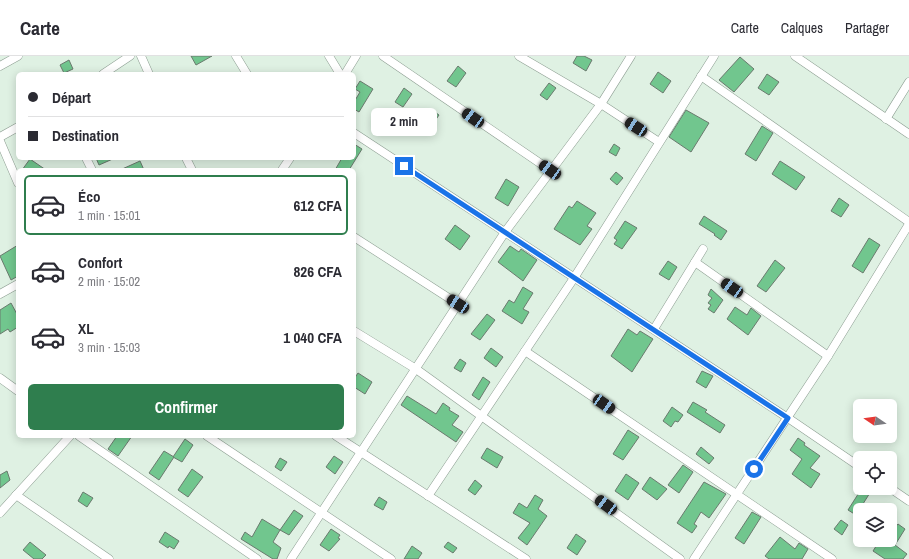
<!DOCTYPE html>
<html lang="fr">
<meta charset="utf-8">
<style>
:root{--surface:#fff;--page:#f7f7f7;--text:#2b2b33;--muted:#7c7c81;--line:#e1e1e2;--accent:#2f7e4e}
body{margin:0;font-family:"Archivo Narrow",sans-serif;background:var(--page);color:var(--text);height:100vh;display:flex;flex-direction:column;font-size:15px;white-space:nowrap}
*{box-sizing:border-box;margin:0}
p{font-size:13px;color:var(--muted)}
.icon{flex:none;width:22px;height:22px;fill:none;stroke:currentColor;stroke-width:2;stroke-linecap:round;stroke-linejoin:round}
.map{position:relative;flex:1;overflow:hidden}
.panel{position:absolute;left:16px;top:112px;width:340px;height:270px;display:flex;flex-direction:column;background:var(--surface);border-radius:6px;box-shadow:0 2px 10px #0003}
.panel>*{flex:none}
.banner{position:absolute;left:16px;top:16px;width:340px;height:88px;border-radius:6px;box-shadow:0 2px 10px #0003;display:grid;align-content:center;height:88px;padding:0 12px;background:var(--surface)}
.needle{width:26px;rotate:283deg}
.buttons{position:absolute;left:853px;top:343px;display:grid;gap:8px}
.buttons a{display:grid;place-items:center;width:44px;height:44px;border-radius:6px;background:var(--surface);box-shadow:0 2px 10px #0003;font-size:20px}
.end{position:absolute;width:18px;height:18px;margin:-9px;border:5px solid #1a73e8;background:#fff;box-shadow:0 0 0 2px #fff}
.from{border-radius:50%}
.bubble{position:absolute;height:28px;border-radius:6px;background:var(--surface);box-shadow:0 2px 10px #0003;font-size:13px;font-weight:800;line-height:28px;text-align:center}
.car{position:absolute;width:12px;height:24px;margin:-12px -6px;border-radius:5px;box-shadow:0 0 3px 1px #0007;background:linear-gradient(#222 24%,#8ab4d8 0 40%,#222 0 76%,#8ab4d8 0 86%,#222 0)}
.banner b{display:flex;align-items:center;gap:14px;height:38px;font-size:15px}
.banner b+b{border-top:1px solid var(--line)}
.banner i{width:10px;height:10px;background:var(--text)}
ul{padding:7px 0 0;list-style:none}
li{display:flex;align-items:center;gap:12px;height:60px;margin:0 8px 6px;padding:0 4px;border:2px solid transparent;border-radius:6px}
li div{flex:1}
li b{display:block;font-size:15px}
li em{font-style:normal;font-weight:800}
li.current{border-color:var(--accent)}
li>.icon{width:36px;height:36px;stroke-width:1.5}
.cta{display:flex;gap:8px;margin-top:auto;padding:8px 12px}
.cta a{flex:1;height:46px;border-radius:6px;background:var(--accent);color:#fff;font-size:16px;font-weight:800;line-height:46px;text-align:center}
header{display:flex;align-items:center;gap:24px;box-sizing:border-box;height:56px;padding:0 20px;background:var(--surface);border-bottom:1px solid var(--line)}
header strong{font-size:19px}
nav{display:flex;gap:22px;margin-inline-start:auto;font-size:14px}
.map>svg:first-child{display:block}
.building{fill:#71c68e;stroke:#6a7a6e}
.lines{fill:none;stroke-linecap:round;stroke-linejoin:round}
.minor-casing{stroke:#8d9e92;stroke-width:9}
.minor{stroke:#fff;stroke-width:8}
.route{stroke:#1a73e8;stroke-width:5}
</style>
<header>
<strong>Carte</strong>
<nav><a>Carte</a><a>Calques</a><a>Partager</a></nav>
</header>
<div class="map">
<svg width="909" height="503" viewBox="0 0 909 503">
<rect width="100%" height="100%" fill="#dff1e3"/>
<g class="building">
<path d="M191 0H212L196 9Z"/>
<path d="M577 0H584L592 4 586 15 573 7Z"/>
<path d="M740 1 754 13 734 36 719 24Z"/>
<path d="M69 4 73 13 64 17 60 9Z"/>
<path d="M458 10 466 17 456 31 447 25Z"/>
<path d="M658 16 671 25 663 37 650 28Z"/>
<path d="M767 18 779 26 769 39 758 32Z"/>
<path d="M360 25 373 33 359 56 354 53V46L360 36 355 33Z"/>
<path d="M549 27 556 32 547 44 540 39Z"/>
<path d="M404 32 412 38 403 51 395 46Z"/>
<path d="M432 54 439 59 430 72 423 67Z"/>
<path d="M686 54 709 67 691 96 669 81Z"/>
<path d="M762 70 773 77 756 105 745 98Z"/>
<path d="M354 88 362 93 349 114H335L342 102H354Z"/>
<path d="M614 88 620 92 616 100 609 96Z"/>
<path d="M96 102H115L99 109Z"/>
<path d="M30 103 46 114H22Z"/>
<path d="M140 105 144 114H120Z"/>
<path d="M780 105 805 121 796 134 772 118Z"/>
<path d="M616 116 623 122 617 129 610 123Z"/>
<path d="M506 123 519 131 508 150 495 142Z"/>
<path d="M839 142 849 149 841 161 831 155Z"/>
<path d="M577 145 596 157 587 170 592 173 580 189 554 173 569 150 572 152Z"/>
<path d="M704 160 727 175 721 184 714 179 715 178 699 168Z"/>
<path d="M625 165 637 172 622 193 614 188 617 184 614 182Z"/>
<path d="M455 169 470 180 460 194 445 183Z"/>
<path d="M869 182 880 189 863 217 852 210Z"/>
<path d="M18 189V220L11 224 0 200Z"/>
<path d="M510 190 519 196 521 193 537 204 523 225 498 206Z"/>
<path d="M775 204 785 212 766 236 757 230Z"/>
<path d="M668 205 677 211 669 224 659 218Z"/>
<path d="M523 231 533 237 523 253 529 256 522 268 502 255 509 244 514 247Z"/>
<path d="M711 233 723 244 714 257 708 253 711 249 708 247 712 242 708 239Z"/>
<path d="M11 247 18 260V271L10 276 8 273 0 278V254Z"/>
<path d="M735 251 747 259 751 252 761 260 748 279 727 263Z"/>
<path d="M487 258 495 264 480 284 471 278Z"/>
<path d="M628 273 637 279 640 275 653 283 632 316 611 300Z"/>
<path d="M491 292 503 301 496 311 484 302Z"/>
<path d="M460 303 466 307 461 316 454 312Z"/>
<path d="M702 315 713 320 706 332 696 326Z"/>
<path d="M358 317 372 326 365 338 354 331V323Z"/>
<path d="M483 321 490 326 479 344 472 339Z"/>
<path d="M407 340 436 358 443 347 450 352 449 354 459 360 452 369 463 376 456 386 401 349Z"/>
<path d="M693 346 707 354 705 356 725 369 720 377 687 356Z"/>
<path d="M672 351 683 359 678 366 675 365 671 371 663 365Z"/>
<path d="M628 374 639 381 623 404 613 398Z"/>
<path d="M117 380H132L118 400 108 393Z"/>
<path d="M798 382 805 387 804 389 820 400 810 412 820 418 811 432 792 418 802 403 790 394Z"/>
<path d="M185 383 193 389 182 406 173 401Z"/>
<path d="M701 391 714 402 709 408 696 398Z"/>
<path d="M487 392 503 401 497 412 481 402Z"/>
<path d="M164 395 174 401 159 424 149 417Z"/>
<path d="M334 400 343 406 335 418 326 411Z"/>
<path d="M280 402 287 406 281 415 275 411Z"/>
<path d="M683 409 693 416 679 437 668 429Z"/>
<path d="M192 413 203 421 188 441 178 434Z"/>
<path d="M7 415 10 424 0 432V419Z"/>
<path d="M626 418 639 427 628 444 615 435Z"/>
<path d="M650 421 667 433 657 444 642 433Z"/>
<path d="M475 424 482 430 475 439 468 434Z"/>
<path d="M704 426 726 438 709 462 701 456 694 468 697 470 692 477 677 467Z"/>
<path d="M862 432H873L856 459 848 454Z"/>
<path d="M83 436 93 442 87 451 78 445Z"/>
<path d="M535 439 543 444 538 453 547 460 527 489 518 482 530 467 513 457 519 447 527 452Z"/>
<path d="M379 441 387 446 383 454 374 449Z"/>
<path d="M294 454 303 460 289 479 280 474Z"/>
<path d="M752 456 761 461 744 488 735 482Z"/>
<path d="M262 463 280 474 273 486 281 492 277 503H273L241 483 245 476 252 481Z"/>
<path d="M841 464 848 469 842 479 834 473Z"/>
<path d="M898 468 905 473 895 489 907 498 903 503H885L873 495 880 484 890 489V477Z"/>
<path d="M331 473 340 479 338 482 340 483 329 495 320 489Z"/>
<path d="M165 476 179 485 174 493 169 490 168 492 159 486Z"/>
<path d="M576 478 586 485 577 499 567 492Z"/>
<path d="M780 481 795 493 799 487 808 493 802 503H769L765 500Z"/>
<path d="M30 486 46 499 42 503H34L23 494Z"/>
<path d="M448 486 457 492 453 497 444 491Z"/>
<path d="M412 490 422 497 418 503H404Z"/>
</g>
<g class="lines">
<defs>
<g id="minor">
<path d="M141 0 149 18"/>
<path d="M236 0 247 18"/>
<path d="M329 0 340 18"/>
<path d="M383 0 550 114"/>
<path d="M519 0 601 48 659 86"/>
<path d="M795 0 909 78"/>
<path d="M0 10 18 0"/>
<path d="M103 18 130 0"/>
<path d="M345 18 356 0"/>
<path d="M701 20 909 166"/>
<path d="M886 63 909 26"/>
<path d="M354 77 788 362 860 411"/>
<path d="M0 81 18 71"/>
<path d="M0 85 18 127"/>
<path d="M86 102 92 114"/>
<path d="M186 102 192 114"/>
<path d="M282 114 290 102"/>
<path d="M354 181 458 248"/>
<path d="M695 206 828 300"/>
<path d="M0 238 18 228"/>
<path d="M654 273 703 193"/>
<path d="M354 275 416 313 680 503"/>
<path d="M525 295 832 503"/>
<path d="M0 322 18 335"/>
<path d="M79 380 257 503"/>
<path d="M207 380 391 503"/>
<path d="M336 380 526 503"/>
<path d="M890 432 909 445"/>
<path d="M16 439 109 503"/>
<path d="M428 440 574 222 714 0"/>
<path d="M0 457 70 380"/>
<path d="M291 503 505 176 601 48 631 0"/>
<path d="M694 503 828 300 909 168"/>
</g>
</defs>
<use href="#minor" class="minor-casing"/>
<use href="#minor" class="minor"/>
</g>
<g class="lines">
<path class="route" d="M404 110 788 362 754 413"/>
</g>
</svg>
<div class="buttons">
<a><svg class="needle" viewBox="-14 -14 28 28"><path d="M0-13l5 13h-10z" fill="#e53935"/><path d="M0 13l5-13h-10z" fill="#7c7c81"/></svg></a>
<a><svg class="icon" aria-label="locate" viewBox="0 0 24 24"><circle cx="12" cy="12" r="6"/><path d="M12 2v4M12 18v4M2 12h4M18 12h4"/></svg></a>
<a><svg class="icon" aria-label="layers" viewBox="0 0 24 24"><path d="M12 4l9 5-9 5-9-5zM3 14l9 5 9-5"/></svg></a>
</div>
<i class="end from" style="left:754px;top:413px"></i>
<i class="end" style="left:404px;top:110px"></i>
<div class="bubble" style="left:371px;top:52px;width:66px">2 min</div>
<i class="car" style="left:473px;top:62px;rotate:305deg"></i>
<i class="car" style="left:636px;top:71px;rotate:303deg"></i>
<i class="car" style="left:550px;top:114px;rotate:305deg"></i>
<i class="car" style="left:732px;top:232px;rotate:305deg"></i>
<i class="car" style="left:458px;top:248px;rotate:303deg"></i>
<i class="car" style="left:604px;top:348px;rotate:124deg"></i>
<i class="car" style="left:606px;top:449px;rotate:306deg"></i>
<div class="banner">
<b><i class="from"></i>Départ</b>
<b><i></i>Destination</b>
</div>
<section class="panel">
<ul>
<li class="current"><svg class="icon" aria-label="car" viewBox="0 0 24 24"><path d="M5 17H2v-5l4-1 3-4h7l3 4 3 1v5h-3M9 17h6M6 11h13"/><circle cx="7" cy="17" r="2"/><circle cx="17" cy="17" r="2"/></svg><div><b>Éco</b><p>1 min · 15:01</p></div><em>612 CFA</em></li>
<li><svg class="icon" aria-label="car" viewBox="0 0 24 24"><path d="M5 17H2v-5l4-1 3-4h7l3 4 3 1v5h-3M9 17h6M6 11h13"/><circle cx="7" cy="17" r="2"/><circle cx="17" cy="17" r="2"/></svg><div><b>Confort</b><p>2 min · 15:02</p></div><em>826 CFA</em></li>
<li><svg class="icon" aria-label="car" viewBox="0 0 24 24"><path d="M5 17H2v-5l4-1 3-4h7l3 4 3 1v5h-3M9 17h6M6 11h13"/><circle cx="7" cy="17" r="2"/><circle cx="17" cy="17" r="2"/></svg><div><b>XL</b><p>3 min · 15:03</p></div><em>1 040 CFA</em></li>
</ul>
<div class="cta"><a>Confirmer</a></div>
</section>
</div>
